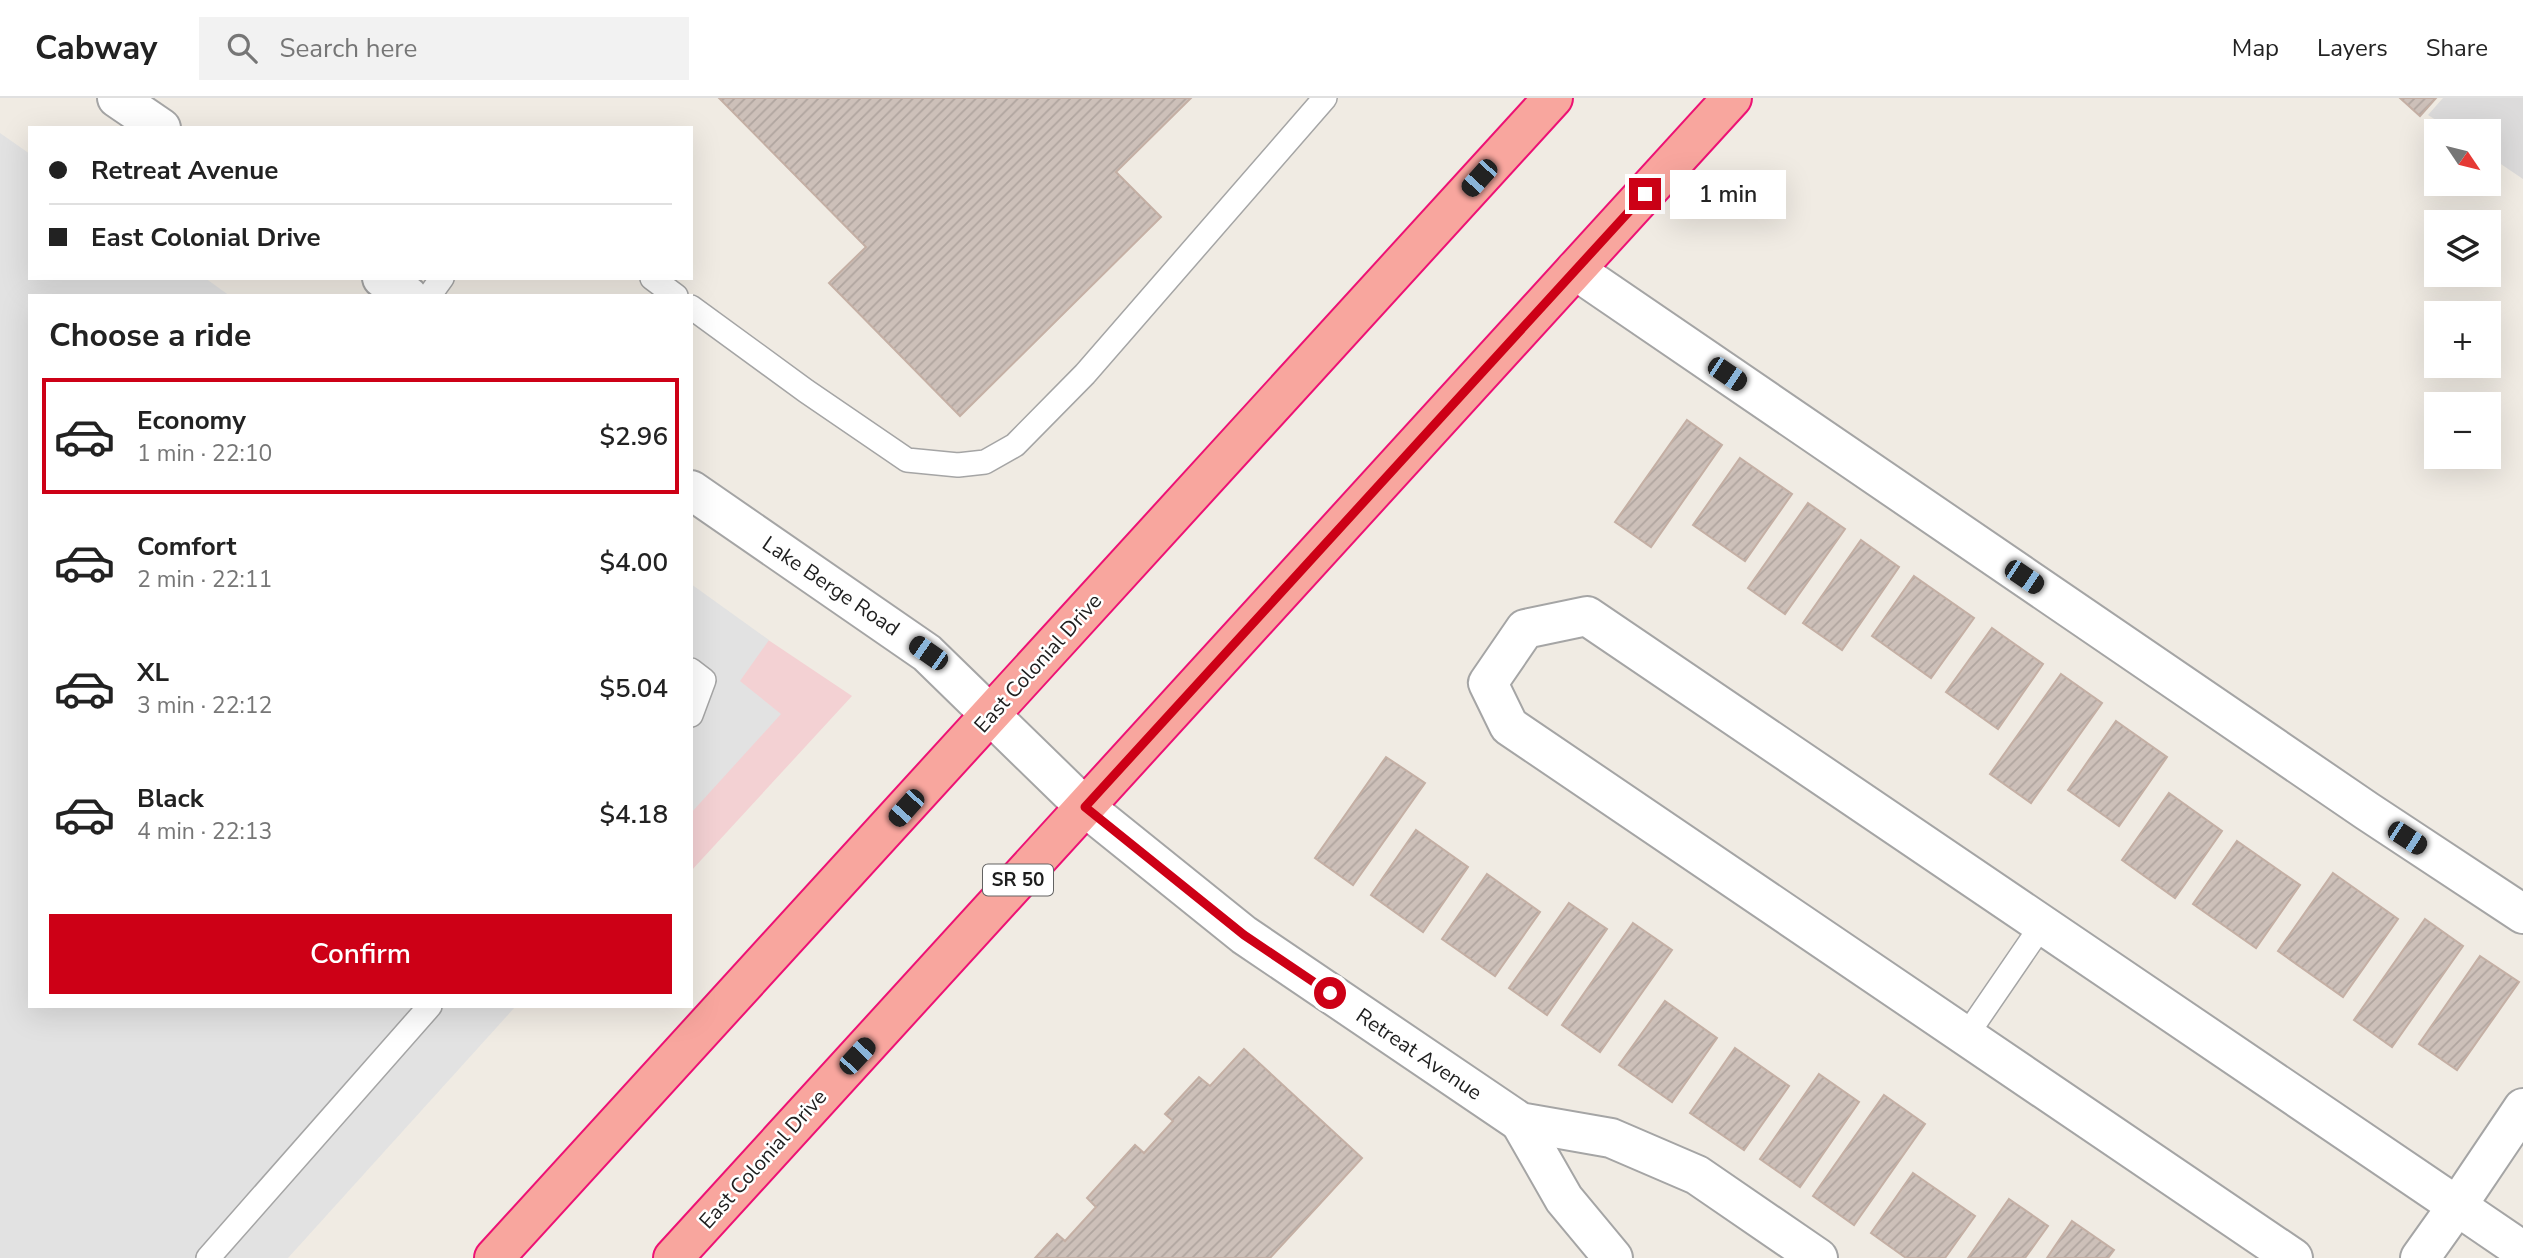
<!DOCTYPE html>
<meta charset="utf-8">
<style>
:root{--surface:#fff;--page:#f2f2f2;--text:#222;--muted:#767676;--line:#e0e0e0;--accent:#cd0016}
body{margin:0;font-family:"Nunito Sans",sans-serif;background:var(--page);color:var(--text);height:100vh;display:flex;flex-direction:column;font-size:26px;white-space:nowrap}
*{box-sizing:border-box;margin:0}
p{font-size:23px;color:var(--muted)}
.icon{flex:none;width:38px;height:38px;fill:none;stroke:currentColor;stroke-width:2;stroke-linecap:round;stroke-linejoin:round}
.map{position:relative;flex:1;overflow:hidden}
.panel{position:absolute;left:28px;top:196px;width:665px;height:714px;display:flex;flex-direction:column;background:var(--surface);border-radius:0px;box-shadow:0 7px 28px #0002}
.panel>*{flex:none}
.banner{position:absolute;left:28px;top:28px;width:665px;height:154px;border-radius:0px;box-shadow:0 7px 28px #0002;display:grid;align-content:center;height:154px;padding:0 21px;background:var(--surface)}
.needle{width:46px;rotate:125deg}
.buttons{position:absolute;left:2424px;top:21px;display:grid;gap:14px}
.buttons a{display:grid;place-items:center;width:77px;height:77px;border-radius:0px;background:var(--surface);box-shadow:0 7px 28px #0002;font-size:35px}
.end{position:absolute;width:32px;height:32px;margin:-16px;border:9px solid #cd0016;background:#fff;box-shadow:0 0 0 4px #fff}
.from{border-radius:50%}
.bubble{position:absolute;height:49px;border-radius:0px;background:var(--surface);box-shadow:0 7px 28px #0002;font-size:23px;font-weight:600;line-height:49px;text-align:center}
.car{position:absolute;width:21px;height:42px;margin:-21px -10px;border-radius:9px;box-shadow:0 0 5px 2px #0007;background:linear-gradient(#222 24%,#8ab4d8 0 40%,#222 0 76%,#8ab4d8 0 86%,#222 0)}
.banner b{display:flex;align-items:center;gap:24px;height:66px;font-size:26px}
.banner b+b{border-top:2px solid var(--line)}
.banner i{width:18px;height:18px;background:var(--text)}
ul{padding:0;list-style:none}
li{display:flex;align-items:center;gap:21px;height:116px;margin:0 14px 10px;padding:0 7px;border:4px solid transparent;border-radius:0px}
li div{flex:1}
li b{display:block;font-size:26px}
li em{font-style:normal;font-weight:600}
li.selected{border-color:var(--accent)}
li>.icon{width:63px;height:63px;stroke-width:1.5}
h2{padding:0 21px;font-size:32px;line-height:84px}
.primary-button{display:flex;gap:14px;margin-top:auto;padding:14px 21px}
.primary-button a{flex:1;height:80px;border-radius:0px;background:var(--accent);color:#fff;font-size:28px;font-weight:600;line-height:80px;text-align:center}
header{display:flex;align-items:center;gap:42px;box-sizing:border-box;height:98px;padding:0 35px;background:var(--surface);border-bottom:2px solid var(--line)}
header strong{font-size:33px}
nav{display:flex;gap:38px;margin-inline-start:auto;font-size:24px}
.search{width:490px;height:63px;background:var(--page);display:flex;align-items:center;gap:18px;box-sizing:border-box;padding:0 24px;border-radius:0px;color:var(--muted);font-size:26px}
.map>svg:first-child{display:block}
.residential{fill:#dcdbdb}
.commercial{fill:#f3d1d3}
.parking{fill:#e2e2e2}
.building{fill:url(#building-hatch);stroke:#c4afa4;stroke-width:2}
.lines{fill:none;stroke-linecap:round;stroke-linejoin:round}
.service-casing{stroke:#a5a5a5;stroke-width:26}
.minor-casing{stroke:#a5a5a5;stroke-width:42}
.tertiary-casing{stroke:#a5a5a5;stroke-width:42}
.trunk-casing{stroke:#ed1274;stroke-width:42}
.service{stroke:#fff;stroke-width:23}
.minor{stroke:#fff;stroke-width:38}
.tertiary{stroke:#fff;stroke-width:38}
.trunk{stroke:#f8a69e;stroke-width:38}
.route{stroke:#cd0016;stroke-width:9}
.labels{text-anchor:middle;dominant-baseline:central;stroke-width:5;stroke-linejoin:round;paint-order:stroke}
.shield{fill:#fff;stroke:#626262;stroke-width:2}
.shield-label{font-size:19px;font-weight:bold;fill:#1e1e1e}
.street-label{font-size:21px;fill:#1e1e1e;stroke:#fff}
</style>
<header>
<strong>Cabway</strong>
<div class="search"><svg class="icon" aria-label="search" viewBox="0 0 24 24"><circle cx="10" cy="10" r="6"/><path d="M15 15l6 6"/></svg>Search here</div>
<nav><a>Map</a><a>Layers</a><a>Share</a></nav>
</header>
<div class="map">
<svg width="2523" height="1160" viewBox="0 0 2523 1160">
<defs>
<pattern id="building-hatch" width="6" height="6" patternUnits="userSpaceOnUse" patternTransform="scale(1.75)"><rect width="6" height="6" fill="#cdc0b9"/><path d="M-1 1l2-2M0 6l6-6M5 7l2-2" fill="none" stroke="#b0a59f"/></pattern>
</defs>
<rect width="100%" height="100%" fill="#f0ebe3"/>
<path class="residential" d="M2443 0H2523V81L2489 58 2488 33H2453L2428 17Z"/>
<path class="commercial" d="M691 490 852 598 691 773Z"/>
<g class="parking">
<path d="M0 35 30 56V180H205L230 198H30V908H516L288 1160H0Z"/>
<path d="M691 486 769 542 740 583 781 616 691 715Z"/>
</g>
<g class="building">
<path d="M719 0H1191L1116 74 1161 119 960 318 829 185 866 149Z"/>
<path d="M2400 0H2436L2420 18Z"/>
<path d="M1687 322 1722 347 1651 449 1615 424Z"/>
<path d="M1740 360 1792 396 1745 463 1693 427Z"/>
<path d="M1808 405 1845 431 1785 516 1748 490Z"/>
<path d="M1861 442 1899 469 1842 552 1803 525Z"/>
<path d="M1914 478 1974 520 1931 580 1872 538Z"/>
<path d="M1992 530 2043 566 1998 631 1946 594Z"/>
<path d="M2061 576 2102 605 2031 705 1990 676Z"/>
<path d="M2116 623 2167 659 2119 728 2068 692Z"/>
<path d="M1386 659 1425 685 1353 787 1315 760Z"/>
<path d="M2169 695 2222 733 2175 800 2122 762Z"/>
<path d="M1416 732 1468 769 1423 834 1371 797Z"/>
<path d="M2237 743 2300 787 2256 850 2193 806Z"/>
<path d="M2333 775 2398 821 2343 899 2278 853Z"/>
<path d="M1487 776 1540 814 1495 878 1442 841Z"/>
<path d="M1569 805 1607 831 1547 917 1509 890Z"/>
<path d="M2425 821 2463 848 2392 949 2354 922Z"/>
<path d="M1633 825 1672 852 1600 954 1562 927Z"/>
<path d="M2480 858 2519 884 2457 972 2419 946Z"/>
<path d="M1665 903 1717 940 1672 1004 1619 967Z"/>
<path d="M1735 950 1789 988 1744 1052 1690 1015Z"/>
<path d="M1244 951 1362 1060 1270 1160H1035L1057 1136 1065 1143 1096 1109 1087 1100 1135 1047 1144 1055 1173 1023 1165 1016 1199 979 1210 988Z"/>
<path d="M1819 976 1859 1004 1800 1089 1760 1061Z"/>
<path d="M1884 997 1925 1026 1854 1127 1813 1098Z"/>
<path d="M1913 1075 1975 1118 1945 1160H1906L1871 1135Z"/>
<path d="M2009 1101 2048 1128 2025 1160H1968Z"/>
<path d="M2072 1123 2114 1152 2108 1160H2047Z"/>
</g>
<g class="lines">
<defs>
<g id="service">
<path d="M652 180 676 198"/>
<path d="M429 198 442 180"/>
<path d="M691 209 806 293 907 362 958 367 985 364 1015 347 1085 276 1325 0"/>
<path d="M691 572 704 582 691 617"/>
<path d="M1966 938 2042 827"/>
<path d="M208 1160 430 908"/>
</g>
<g id="minor">
<path d="M1575 172 2367 713 2523 816"/>
<path d="M1085 709 1244 837 1520 1024 1611 1040 1697 1077 1818 1160"/>
<path d="M2523 1010 2457 1108 2523 1153"/>
<path d="M1520 1024 1564 1101 1613 1160"/>
<path d="M2293 1160 1509 628 1488 585 1525 531 1587 518 2457 1108 2420 1160"/>
</g>
<g id="tertiary">
<path d="M117 0 161 30"/>
<path d="M382 180 408 198"/>
<path d="M691 392 927 555 1085 709"/>
</g>
<g id="trunk">
<path d="M494 1160 1553 0"/>
<path d="M673 1160 1732 0"/>
</g>
</defs>
<use href="#service" class="service-casing"/>
<use href="#minor" class="minor-casing"/>
<use href="#tertiary" class="tertiary-casing"/>
<use href="#trunk" class="trunk-casing"/>
<use href="#service" class="service"/>
<use href="#minor" class="minor"/>
<use href="#tertiary" class="tertiary"/>
<use href="#trunk" class="trunk"/>
</g>
<g class="lines">
<path class="route" d="M1330 895 1244 837 1085 709 1645 96"/>
</g>
<g class="labels">
<rect class="shield" x="983" y="766.5" width="70" height="31" rx="5"/>
<g class="shield-label">
<text x="1018" y="782">SR 50</text>
</g>
<g class="street-label">
<text transform="translate(831 488) rotate(34)">Lake Berge Road</text>
<text transform="translate(1038 565) rotate(-48)">East Colonial Drive</text>
<text transform="translate(1419 956) rotate(34)">Retreat Avenue</text>
<text transform="translate(763 1061) rotate(-48)">East Colonial Drive</text>
</g>
</g>
</svg>
<div class="buttons">
<a><svg class="needle" viewBox="-14 -14 28 28"><path d="M0-13l5 13h-10z" fill="#e53935"/><path d="M0 13l5-13h-10z" fill="#767676"/></svg></a>
<a><svg class="icon" aria-label="layers" viewBox="0 0 24 24"><path d="M12 4l9 5-9 5-9-5zM3 14l9 5 9-5"/></svg></a>
<a>+</a>
<a>−</a>
</div>
<i class="end from" style="left:1330px;top:895px"></i>
<i class="end" style="left:1645px;top:96px"></i>
<div class="bubble" style="left:1670px;top:72px;width:116px">1 min</div>
<i class="car" style="left:1479px;top:80px;rotate:222deg"></i>
<i class="car" style="left:1727px;top:276px;rotate:124deg"></i>
<i class="car" style="left:2024px;top:479px;rotate:124deg"></i>
<i class="car" style="left:928px;top:555px;rotate:305deg"></i>
<i class="car" style="left:906px;top:710px;rotate:222deg"></i>
<i class="car" style="left:2407px;top:740px;rotate:123deg"></i>
<i class="car" style="left:857px;top:958px;rotate:43deg"></i>
<div class="banner">
<b><i class="from"></i>Retreat Avenue</b>
<b><i></i>East Colonial Drive</b>
</div>
<section class="panel">
<h2>Choose a ride</h2>
<ul>
<li class="selected"><svg class="icon" aria-label="car" viewBox="0 0 24 24"><path d="M5 17H2v-5l4-1 3-4h7l3 4 3 1v5h-3M9 17h6M6 11h13"/><circle cx="7" cy="17" r="2"/><circle cx="17" cy="17" r="2"/></svg><div><b>Economy</b><p>1 min · 22:10</p></div><em>$2.96</em></li>
<li><svg class="icon" aria-label="car" viewBox="0 0 24 24"><path d="M5 17H2v-5l4-1 3-4h7l3 4 3 1v5h-3M9 17h6M6 11h13"/><circle cx="7" cy="17" r="2"/><circle cx="17" cy="17" r="2"/></svg><div><b>Comfort</b><p>2 min · 22:11</p></div><em>$4.00</em></li>
<li><svg class="icon" aria-label="car" viewBox="0 0 24 24"><path d="M5 17H2v-5l4-1 3-4h7l3 4 3 1v5h-3M9 17h6M6 11h13"/><circle cx="7" cy="17" r="2"/><circle cx="17" cy="17" r="2"/></svg><div><b>XL</b><p>3 min · 22:12</p></div><em>$5.04</em></li>
<li><svg class="icon" aria-label="car" viewBox="0 0 24 24"><path d="M5 17H2v-5l4-1 3-4h7l3 4 3 1v5h-3M9 17h6M6 11h13"/><circle cx="7" cy="17" r="2"/><circle cx="17" cy="17" r="2"/></svg><div><b>Black</b><p>4 min · 22:13</p></div><em>$4.18</em></li>
</ul>
<div class="primary-button"><a>Confirm</a></div>
</section>
</div>
